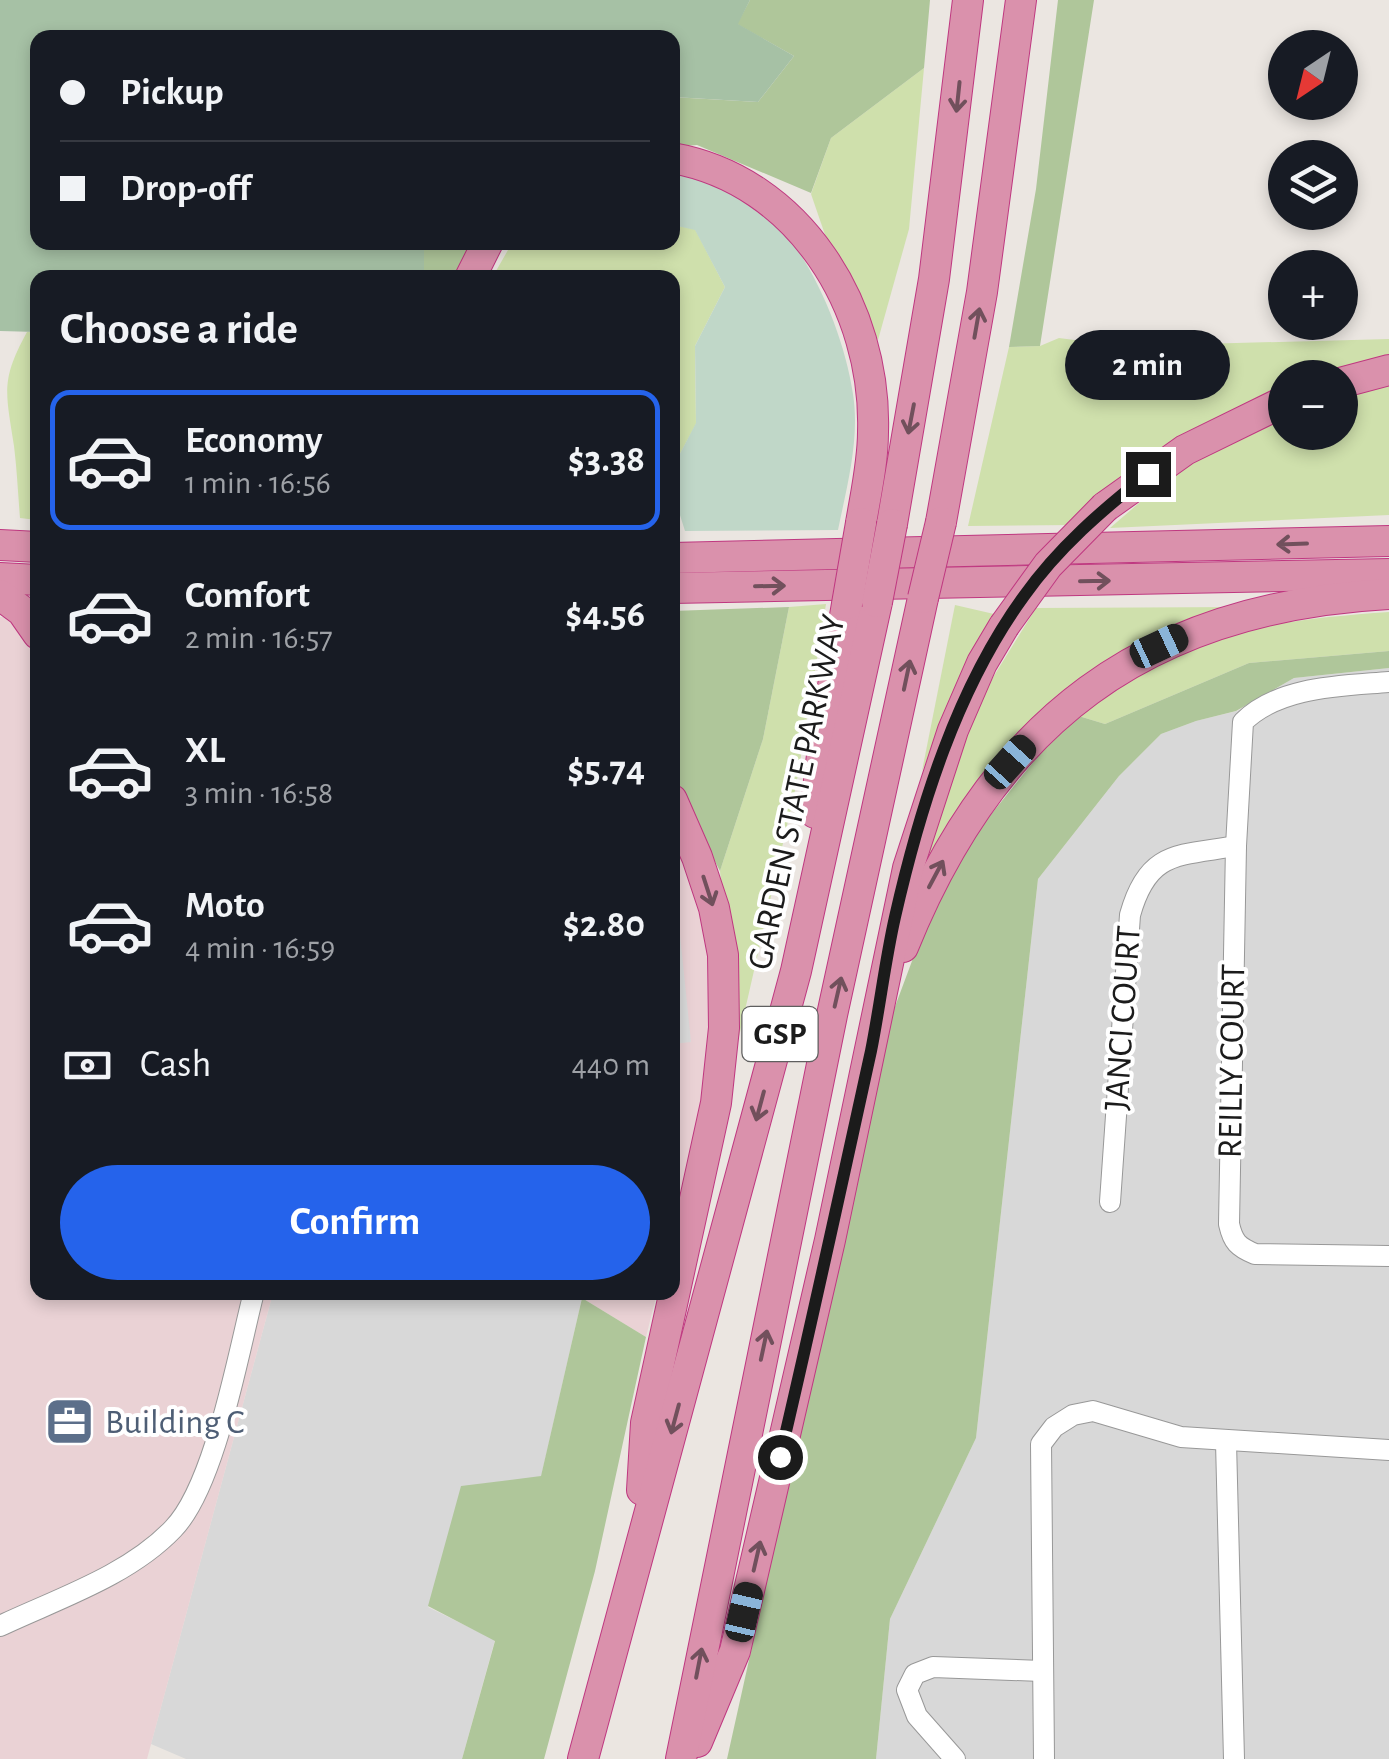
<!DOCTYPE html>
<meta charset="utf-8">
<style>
:root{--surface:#171b24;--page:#242831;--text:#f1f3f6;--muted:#9ea1a6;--line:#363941;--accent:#2563eb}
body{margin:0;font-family:"Alegreya Sans",sans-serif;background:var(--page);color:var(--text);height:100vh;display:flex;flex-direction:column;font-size:38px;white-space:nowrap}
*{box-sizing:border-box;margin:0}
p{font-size:32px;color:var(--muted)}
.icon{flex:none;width:55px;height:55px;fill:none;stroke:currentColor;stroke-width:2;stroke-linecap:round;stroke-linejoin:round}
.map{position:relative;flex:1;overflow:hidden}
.details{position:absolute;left:30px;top:270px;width:650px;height:1030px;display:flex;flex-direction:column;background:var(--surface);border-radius:20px;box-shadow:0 5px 15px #0003}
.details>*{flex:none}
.guide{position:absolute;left:30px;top:30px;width:650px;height:220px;border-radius:20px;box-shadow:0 5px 15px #0003;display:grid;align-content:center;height:220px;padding:0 30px;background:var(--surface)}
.needle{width:65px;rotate:215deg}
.fabs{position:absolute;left:1268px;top:30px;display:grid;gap:20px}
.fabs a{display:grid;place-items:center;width:90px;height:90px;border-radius:50%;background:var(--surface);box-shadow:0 5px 15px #0003;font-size:50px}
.end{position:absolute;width:45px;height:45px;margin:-22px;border:12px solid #1b1b1b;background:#fff;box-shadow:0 0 0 5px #fff}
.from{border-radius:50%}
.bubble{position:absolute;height:70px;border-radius:35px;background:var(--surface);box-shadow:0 5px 15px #0003;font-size:32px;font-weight:600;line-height:70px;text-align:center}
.car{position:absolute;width:30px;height:60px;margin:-30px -15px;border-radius:12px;box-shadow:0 0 8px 2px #0007;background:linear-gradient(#222 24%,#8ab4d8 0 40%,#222 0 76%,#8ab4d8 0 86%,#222 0)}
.guide b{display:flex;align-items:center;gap:35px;height:95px;font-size:38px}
.guide b+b{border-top:2px solid var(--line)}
.guide i{width:25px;height:25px;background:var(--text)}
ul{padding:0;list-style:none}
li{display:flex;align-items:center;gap:30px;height:140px;margin:0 20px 15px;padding:0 10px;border:5px solid transparent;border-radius:20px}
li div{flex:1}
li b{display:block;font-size:38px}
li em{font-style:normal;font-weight:600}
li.on{border-color:var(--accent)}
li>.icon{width:90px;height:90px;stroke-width:1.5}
h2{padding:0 30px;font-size:45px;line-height:120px}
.pay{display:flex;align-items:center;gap:25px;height:110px;padding:0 30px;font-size:38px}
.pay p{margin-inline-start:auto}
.button{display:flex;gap:20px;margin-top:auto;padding:20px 30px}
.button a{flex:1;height:115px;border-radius:60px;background:var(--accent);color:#fff;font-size:40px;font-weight:600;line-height:115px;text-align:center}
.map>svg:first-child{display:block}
.residential{fill:#d8d8d8}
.commercial{fill:#ead2d5}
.grass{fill:#cfe0ac}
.forest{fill:#afc69a}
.wetland{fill:#c0d7c8}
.cemetery{fill:#a6c1a5}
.parking{fill:#dbdbdb}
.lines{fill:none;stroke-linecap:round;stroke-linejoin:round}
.minor-casing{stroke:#989898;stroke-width:22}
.highway-casing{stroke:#bf3880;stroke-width:32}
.minor{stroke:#fff;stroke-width:20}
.highway{stroke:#da91ac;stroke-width:30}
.highway-bridge-casing{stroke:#bf3880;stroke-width:32;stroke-linecap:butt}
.highway-bridge{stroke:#da91ac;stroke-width:30}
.oneway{stroke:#71505c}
.route{stroke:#1b1b1b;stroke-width:12}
.labels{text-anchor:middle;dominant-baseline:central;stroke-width:8;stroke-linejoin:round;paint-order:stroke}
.shield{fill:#fff;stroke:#5f5f5f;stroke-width:2.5}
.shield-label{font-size:32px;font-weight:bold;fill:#1b1b1b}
.street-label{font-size:35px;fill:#1b1b1b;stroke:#fff}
.service-label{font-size:35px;fill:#4e5e75;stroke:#fff;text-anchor:start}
</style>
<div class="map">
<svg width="1389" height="1759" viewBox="0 0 1389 1759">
<rect width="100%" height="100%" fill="#ebe6e1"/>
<g class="residential">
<path d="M1389 668V1759H876L890 1619 976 1438 1038 879 1119 776 1161 734 1196 721 1237 711 1294 678Z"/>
<path d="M549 1292 582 1298 541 1477 428 1607 495 1640 462 1759H186L151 1744 273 1293Z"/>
</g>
<g class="commercial">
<path d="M0 617H37L38 1292 273 1293 147 1759H0Z"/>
<path d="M673 825 700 889 714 960 712 1070 673 1228Z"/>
<path d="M559 1293H657L646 1337 582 1298Z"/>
</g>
<g class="grass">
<path d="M924 68 909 229 878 340 831 252 811 194 831 138Z"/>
<path d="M673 225 695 229 725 287 695 346 696 424 673 467 672 278H492L512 243 672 242Z"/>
<path d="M27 332H37V520L20 518C18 494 17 470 14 446 6 393 0 381 27 332Z"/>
<path d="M1059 338 1174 353 1199 344 1389 339V359L1330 377 1285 378V392L1074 525 968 526 1009 347 1040 346Z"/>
<path d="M1389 382V515L1110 528 1189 460 1285 417V432H1340V397Z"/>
<path d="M826 604 796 786 738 1041 720 871 763 739 789 607Z"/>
<path d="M955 605 994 614 922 771Z"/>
<path d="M1242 607 1140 646 924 873 947 788 979 700 1036 608Z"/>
<path d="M1389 612V651L1249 663 1105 724 1072 714C1096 698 1122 675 1149 663 1227 626 1304 618 1389 612Z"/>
</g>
<g class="forest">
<path d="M750 0H930L924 68 831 138 811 193 697 145 673 147 672 97 758 102 794 56 737 24Z"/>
<path d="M1058 0H1094L1040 346 1009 347 1036 189Z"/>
<path d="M424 243H485L471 277 424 278Z"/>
<path d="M789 607 763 739 720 871 673 782 672 611Z"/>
<path d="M1389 651V668L1294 678 1236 711 1196 721 1161 734 1119 776 1038 879 976 1438 890 1619 876 1759H727L893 1012 934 902 976 833 1072 714 1105 724 1249 663Z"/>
<path d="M582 1298 646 1337 595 1571 544 1759H462L495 1641 428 1606 461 1486 541 1476Z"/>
</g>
<path class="wetland" d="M672 175C715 176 776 216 799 252 825 292 846 347 853 394 860 439 847 486 838 530L685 531 673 493V467L696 423 695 346 725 287 695 230 673 225Z"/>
<path class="cemetery" d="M0 0H750L738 24 794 56 758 102 673 97 672 38H38V242L424 243V277L38 278 37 332 0 331Z"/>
<path class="parking" d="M672 857 691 1042 673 1044H672Z"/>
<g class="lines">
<defs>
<g id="minor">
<path d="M1389 682C1342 686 1279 686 1243 722L1236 846 1229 1224C1233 1242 1238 1247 1255 1254L1389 1256"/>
<path d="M1110 1202 1130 915C1148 850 1178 856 1236 846"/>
<path d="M1226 1442 1234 1759"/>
<path d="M0 1626C57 1599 128 1576 173 1529 215 1486 238 1354 254 1292"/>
<path d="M955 1759 917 1716 907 1690 915 1674 933 1667 1042 1671"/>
<path d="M1044 1759 1041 1444 1054 1427 1073 1415 1093 1411 1181 1437 1389 1450"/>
</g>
<g id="highway">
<path d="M672 158C799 180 877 308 873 432 873 462 866 493 861 523"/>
<path d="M470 278 488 242"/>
<path d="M1340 383 1389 370"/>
<path d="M1105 507 1185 450 1285 401"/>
<path d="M941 522 982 292 1021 0"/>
<path d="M892 524 934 279 968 0"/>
<path d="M0 545 38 547"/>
<path d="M672 558 1389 541"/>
<path d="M0 578 38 580"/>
<path d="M672 588 1389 574"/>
<path d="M0 595 22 611 38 634"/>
<path d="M815 813 824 739 847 604"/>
<path d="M903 947C994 721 1145 607 1389 594"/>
<path d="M642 1490 646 1423 716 1103 724 1028 723 955 714 908 697 857 672 800"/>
<path d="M697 1742 735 1651 830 1240 908 868 953 730 982 663 1004 626"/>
<path d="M583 1759 796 971 877 602"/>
<path d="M681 1759 832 1015 923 598"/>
</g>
</defs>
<use href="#minor" class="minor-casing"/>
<use href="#highway" class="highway-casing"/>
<use href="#minor" class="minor"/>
<use href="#highway" class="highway"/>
<defs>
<g id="highway-bridge">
<path d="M923 598 941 522"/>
<path d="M877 602 892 524"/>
<path d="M847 604 861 523"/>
<path d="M1004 626 1048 565 1105 507"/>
</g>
</defs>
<use href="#highway-bridge" class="highway-bridge-casing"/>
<use href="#highway-bridge" class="highway-bridge"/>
</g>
<defs><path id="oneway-shaft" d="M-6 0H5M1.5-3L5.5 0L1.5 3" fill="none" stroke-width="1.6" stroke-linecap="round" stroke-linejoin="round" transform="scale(2.5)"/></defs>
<g class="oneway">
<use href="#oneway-shaft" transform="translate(958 97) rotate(96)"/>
<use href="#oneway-shaft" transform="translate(977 323) rotate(-80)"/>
<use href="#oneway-shaft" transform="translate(911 419) rotate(101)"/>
<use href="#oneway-shaft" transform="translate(1292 544) rotate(178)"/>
<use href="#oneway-shaft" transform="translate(1095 581) rotate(-1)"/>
<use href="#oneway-shaft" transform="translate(770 586) rotate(-1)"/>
<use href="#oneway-shaft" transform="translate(907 675) rotate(-78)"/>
<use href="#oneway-shaft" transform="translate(936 874) rotate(-62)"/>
<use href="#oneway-shaft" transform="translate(708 891) rotate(72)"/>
<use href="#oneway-shaft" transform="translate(838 992) rotate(-77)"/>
<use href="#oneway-shaft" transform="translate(760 1106) rotate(105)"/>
<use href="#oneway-shaft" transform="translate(764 1345) rotate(-78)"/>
<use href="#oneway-shaft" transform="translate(675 1419) rotate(105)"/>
<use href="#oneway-shaft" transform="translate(757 1556) rotate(-77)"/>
<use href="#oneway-shaft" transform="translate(699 1663) rotate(-79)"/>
</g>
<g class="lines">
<path class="route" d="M780 1457C812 1322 841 1187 871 1051 880 1006 885 961 895 917 920 807 957 688 1024 596 1058 548 1102 510 1148 474"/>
</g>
<defs>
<symbol id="office-square" viewBox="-11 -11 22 22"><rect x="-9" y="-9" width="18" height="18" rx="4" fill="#5c6f8a" stroke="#fff"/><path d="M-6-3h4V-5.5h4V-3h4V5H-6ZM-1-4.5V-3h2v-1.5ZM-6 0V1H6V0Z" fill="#fff"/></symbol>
</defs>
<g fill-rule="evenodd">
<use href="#office-square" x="42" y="1394" width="55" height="55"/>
</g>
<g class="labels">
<rect class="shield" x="742.5" y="1007" width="75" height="54" rx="8"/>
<g class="shield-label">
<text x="780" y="1034">GSP</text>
</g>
<g class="street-label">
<text transform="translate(797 792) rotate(-78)">GARDEN STATE PARKWAY</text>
<text transform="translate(1123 1018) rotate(-86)">JANCI COURT</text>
<text transform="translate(1232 1061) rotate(-89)">REILLY COURT</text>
</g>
<g class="service-label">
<text x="105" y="1422">Building C</text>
</g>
</g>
</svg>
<div class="fabs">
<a><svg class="needle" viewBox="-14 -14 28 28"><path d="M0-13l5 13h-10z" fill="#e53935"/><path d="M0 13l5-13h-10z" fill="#9ea1a6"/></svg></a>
<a><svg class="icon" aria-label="layers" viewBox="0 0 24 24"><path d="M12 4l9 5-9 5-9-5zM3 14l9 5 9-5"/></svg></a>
<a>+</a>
<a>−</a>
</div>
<i class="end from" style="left:780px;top:1457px"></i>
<i class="end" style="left:1148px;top:474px"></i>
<div class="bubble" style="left:1065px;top:330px;width:165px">2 min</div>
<i class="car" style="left:1159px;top:646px;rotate:65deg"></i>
<i class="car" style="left:1010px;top:762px;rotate:42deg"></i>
<i class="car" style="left:744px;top:1612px;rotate:13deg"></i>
<div class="guide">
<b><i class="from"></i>Pickup</b>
<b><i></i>Drop-off</b>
</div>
<section class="details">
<h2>Choose a ride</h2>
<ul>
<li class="on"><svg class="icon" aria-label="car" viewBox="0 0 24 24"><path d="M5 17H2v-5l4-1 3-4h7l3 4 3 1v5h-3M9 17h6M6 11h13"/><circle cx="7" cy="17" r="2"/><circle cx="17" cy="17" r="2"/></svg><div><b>Economy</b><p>1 min · 16:56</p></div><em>$3.38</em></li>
<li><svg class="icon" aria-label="car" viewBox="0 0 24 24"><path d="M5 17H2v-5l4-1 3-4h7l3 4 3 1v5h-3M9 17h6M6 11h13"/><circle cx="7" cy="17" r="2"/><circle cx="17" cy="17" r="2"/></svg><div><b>Comfort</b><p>2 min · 16:57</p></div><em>$4.56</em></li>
<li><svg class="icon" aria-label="car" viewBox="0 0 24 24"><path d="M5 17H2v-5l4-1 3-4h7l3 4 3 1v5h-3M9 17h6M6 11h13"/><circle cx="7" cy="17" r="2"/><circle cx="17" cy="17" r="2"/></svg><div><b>XL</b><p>3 min · 16:58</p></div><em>$5.74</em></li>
<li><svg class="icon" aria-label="car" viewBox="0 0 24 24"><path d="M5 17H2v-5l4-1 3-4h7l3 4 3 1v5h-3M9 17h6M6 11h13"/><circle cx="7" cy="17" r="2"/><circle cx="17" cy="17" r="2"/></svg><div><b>Moto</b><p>4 min · 16:59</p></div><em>$2.80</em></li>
</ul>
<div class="pay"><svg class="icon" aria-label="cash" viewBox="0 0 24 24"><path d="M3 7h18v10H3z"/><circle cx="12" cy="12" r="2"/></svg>Cash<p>440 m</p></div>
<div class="button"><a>Confirm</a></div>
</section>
</div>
